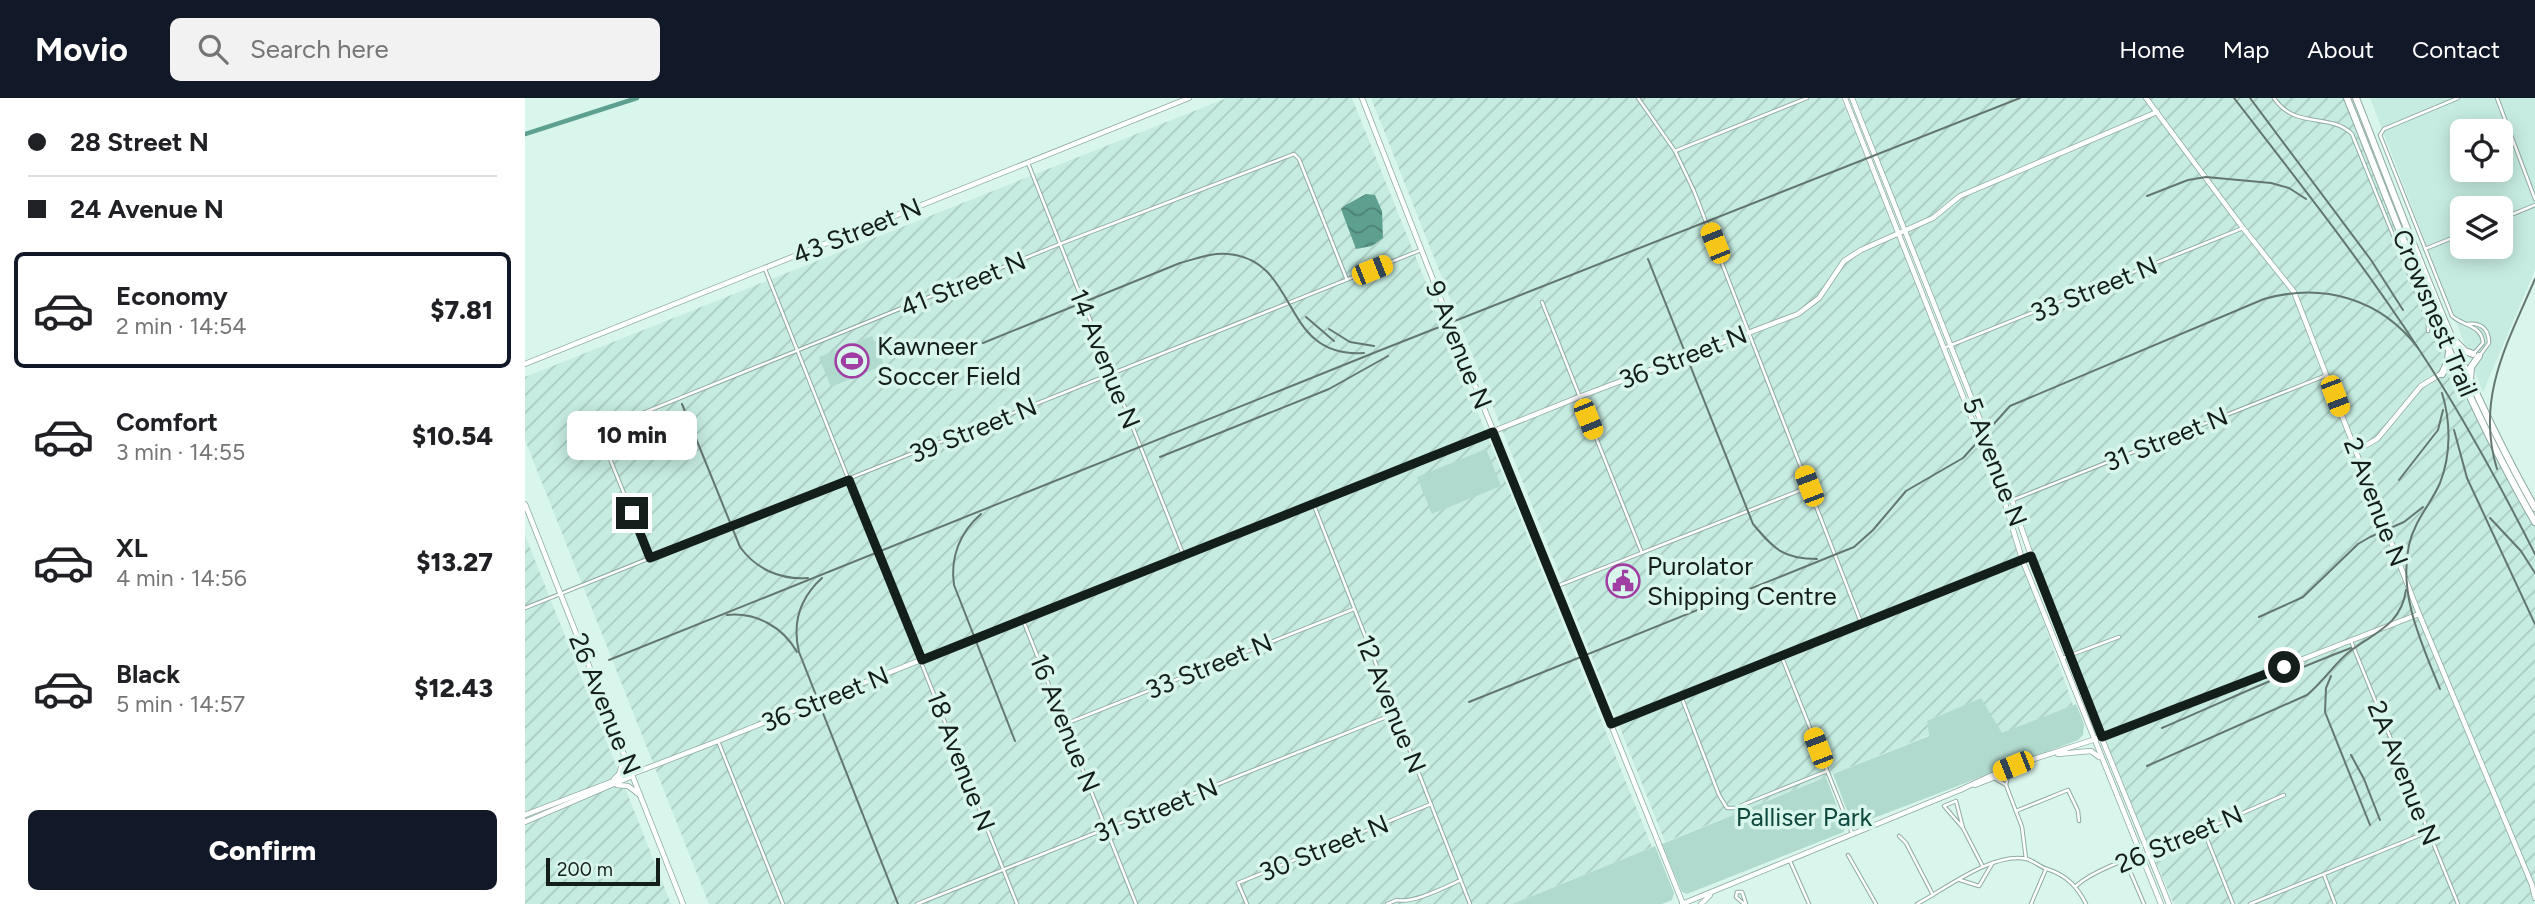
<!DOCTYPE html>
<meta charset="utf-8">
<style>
:root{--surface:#fff;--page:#f2f2f2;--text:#202124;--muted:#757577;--line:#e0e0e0;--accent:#111827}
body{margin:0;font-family:Figtree,sans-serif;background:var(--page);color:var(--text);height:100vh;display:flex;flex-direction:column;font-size:26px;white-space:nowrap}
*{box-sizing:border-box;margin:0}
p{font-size:23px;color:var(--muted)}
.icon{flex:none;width:38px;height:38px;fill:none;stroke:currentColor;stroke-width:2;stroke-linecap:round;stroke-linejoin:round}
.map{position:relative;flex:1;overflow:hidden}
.side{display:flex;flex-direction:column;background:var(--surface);width:525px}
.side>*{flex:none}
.banner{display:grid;align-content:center;height:154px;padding:0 28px;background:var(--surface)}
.controls{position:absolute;left:1925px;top:21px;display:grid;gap:14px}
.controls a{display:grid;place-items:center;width:63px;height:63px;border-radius:10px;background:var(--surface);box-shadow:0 4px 18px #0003;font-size:35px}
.scale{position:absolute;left:21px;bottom:18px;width:114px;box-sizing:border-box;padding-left:7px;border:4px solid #141e1b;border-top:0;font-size:19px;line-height:24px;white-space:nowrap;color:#141e1b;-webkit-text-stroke:5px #d9f6ed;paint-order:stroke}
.end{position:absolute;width:32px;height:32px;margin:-16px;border:9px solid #141e1b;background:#fff;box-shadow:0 0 0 4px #fff}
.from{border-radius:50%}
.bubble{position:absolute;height:49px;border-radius:10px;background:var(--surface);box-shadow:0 4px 18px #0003;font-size:23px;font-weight:800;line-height:49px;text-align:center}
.car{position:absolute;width:21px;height:42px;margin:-21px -10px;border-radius:9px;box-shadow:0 0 5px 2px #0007;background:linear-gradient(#f5c518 24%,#345 0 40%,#f5c518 0 76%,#345 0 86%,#f5c518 0)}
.banner b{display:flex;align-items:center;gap:24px;height:66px;font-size:26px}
.banner b+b{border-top:2px solid var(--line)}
.banner i{width:18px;height:18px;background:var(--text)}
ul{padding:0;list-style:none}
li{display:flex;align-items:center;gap:21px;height:116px;margin:0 14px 10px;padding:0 14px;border:4px solid transparent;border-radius:10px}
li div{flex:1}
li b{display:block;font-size:26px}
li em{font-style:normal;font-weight:800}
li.active{border-color:var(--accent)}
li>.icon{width:63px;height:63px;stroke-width:1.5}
.primary-button{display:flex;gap:14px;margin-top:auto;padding:14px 28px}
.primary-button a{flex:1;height:80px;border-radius:10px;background:var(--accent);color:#fff;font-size:28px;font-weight:800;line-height:80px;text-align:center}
header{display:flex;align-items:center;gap:42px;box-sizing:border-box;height:98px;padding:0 35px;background:var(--accent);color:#fff}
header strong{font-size:33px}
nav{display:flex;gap:38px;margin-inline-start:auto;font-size:24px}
.search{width:490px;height:63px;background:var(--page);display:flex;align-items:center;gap:18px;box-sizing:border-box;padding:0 24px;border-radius:10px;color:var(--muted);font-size:26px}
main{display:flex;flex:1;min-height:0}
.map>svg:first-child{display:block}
.built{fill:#c6ece1;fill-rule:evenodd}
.industrial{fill:url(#industrial-furrows)}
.green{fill:#b1dace}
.water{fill:url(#water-waves)}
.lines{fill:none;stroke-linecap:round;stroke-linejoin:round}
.canal{stroke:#5ea090;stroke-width:4.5}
.street-casing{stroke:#8faaa2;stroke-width:4.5}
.secondary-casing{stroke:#8faaa2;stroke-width:6}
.highway-casing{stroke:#8faaa2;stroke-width:8}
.street{stroke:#fff;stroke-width:2.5}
.secondary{stroke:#fff;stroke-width:4.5}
.highway{stroke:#fff;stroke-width:6}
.rail{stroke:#647670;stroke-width:2}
.route{stroke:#141e1b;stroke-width:9}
.labels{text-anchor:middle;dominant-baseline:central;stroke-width:7;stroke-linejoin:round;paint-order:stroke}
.street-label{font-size:26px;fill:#141e1b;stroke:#d9f6ed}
.poi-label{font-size:26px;fill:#141e1b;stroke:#d9f6ed;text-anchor:start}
.park-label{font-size:26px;fill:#0f493e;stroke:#d9f6ed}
</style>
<header>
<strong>Movio</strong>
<div class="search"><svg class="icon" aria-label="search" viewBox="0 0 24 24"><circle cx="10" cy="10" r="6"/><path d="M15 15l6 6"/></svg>Search here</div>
<nav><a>Home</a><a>Map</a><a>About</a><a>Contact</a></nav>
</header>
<main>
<section class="side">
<div class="banner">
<b><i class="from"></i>28 Street N</b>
<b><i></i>24 Avenue N</b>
</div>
<ul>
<li class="active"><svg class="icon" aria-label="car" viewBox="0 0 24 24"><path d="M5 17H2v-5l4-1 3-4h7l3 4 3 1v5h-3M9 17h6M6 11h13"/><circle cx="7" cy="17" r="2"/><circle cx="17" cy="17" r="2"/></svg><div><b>Economy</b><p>2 min · 14:54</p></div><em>$7.81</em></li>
<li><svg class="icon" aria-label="car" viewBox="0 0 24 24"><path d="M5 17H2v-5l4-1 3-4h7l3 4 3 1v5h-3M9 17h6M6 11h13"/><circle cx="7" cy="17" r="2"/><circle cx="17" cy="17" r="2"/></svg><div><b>Comfort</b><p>3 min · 14:55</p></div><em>$10.54</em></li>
<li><svg class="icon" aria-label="car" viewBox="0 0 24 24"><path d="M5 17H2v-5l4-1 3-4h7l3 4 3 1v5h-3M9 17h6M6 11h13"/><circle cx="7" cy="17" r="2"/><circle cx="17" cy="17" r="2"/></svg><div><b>XL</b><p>4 min · 14:56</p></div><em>$13.27</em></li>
<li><svg class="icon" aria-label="car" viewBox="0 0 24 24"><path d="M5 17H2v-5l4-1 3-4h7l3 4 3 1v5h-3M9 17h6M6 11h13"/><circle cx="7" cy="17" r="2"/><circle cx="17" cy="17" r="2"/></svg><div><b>Black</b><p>5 min · 14:57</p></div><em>$12.43</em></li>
</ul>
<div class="primary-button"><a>Confirm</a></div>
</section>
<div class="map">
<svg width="2010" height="806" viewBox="0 0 2010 806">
<defs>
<pattern id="industrial-furrows" width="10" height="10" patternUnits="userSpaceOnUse" patternTransform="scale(1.75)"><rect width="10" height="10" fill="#c6ece1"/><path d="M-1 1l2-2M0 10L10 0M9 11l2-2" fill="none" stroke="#a9cac0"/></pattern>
<pattern id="water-waves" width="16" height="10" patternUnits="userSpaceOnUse" patternTransform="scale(1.75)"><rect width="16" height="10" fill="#5ea090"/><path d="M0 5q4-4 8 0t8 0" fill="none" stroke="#4c8275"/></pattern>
</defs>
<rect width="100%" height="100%" fill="#d9f6ed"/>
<path class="built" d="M1845 0H2010V172L1958 294ZM1937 33H1976V72H1937ZM1937 110H1976V149H1937Z"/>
<g class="industrial">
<path d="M702 0H827L1127 749 987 806H184L0 342V279Z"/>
<path d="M846 0H1316L1373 135 1480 405 1497 461 1548 607 1477 636 1456 600 1402 623 1404 637 1140 744Z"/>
<path d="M1331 0H1822L1929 268 2010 424V806H1649L1582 652 1512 470 1495 414 1379 132Z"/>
<path d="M0 437 146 806H0Z"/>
</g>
<g class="green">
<path d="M347 238 359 267 306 289 294 259Z"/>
<path d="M961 351 976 388 907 416 892 379Z"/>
<path d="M1456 600 1477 635 1551 606 1559 626 1558 637 1553 642 1328 728 1308 676 1404 638 1402 623Z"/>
<path d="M1301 679 1320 729 1319 734 1162 796 1157 794 1137 746Z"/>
<path d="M1130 748 1149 795 1147 802 1137 806H987Z"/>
</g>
<path class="water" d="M841 96 850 97 857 113 858 140 847 148 831 151 816 111 819 108Z"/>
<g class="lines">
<path class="canal" d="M0 36 112 0"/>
<defs>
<g id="street">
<path d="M1113 0 1150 53 1169 93 1337 527"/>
<path d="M1749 0C1770 32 1805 14 1827 36L1903 223V233"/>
<path d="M1933 0 1859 31 1855 37 1927 218C1938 228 1957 227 1958 245L1950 254"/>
<path d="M1972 0 2010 101"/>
<path d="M1150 53 1282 0"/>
<path d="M503 65 658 456"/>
<path d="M1976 121 2010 107"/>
<path d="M1900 151 1937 136"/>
<path d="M240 171 492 806"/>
<path d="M1017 204 1117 455"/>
<path d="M1942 226C1956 224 1964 231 1964 245L1956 256"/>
<path d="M1419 250 1718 130"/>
<path d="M788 405 945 806"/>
<path d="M1480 405 1802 277"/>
<path d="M125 460 79 346 77 337 81 330 535 146 769 56 774 61 822 182"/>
<path d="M1030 489 1284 389"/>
<path d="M0 510 896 152"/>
<path d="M498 522 611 806"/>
<path d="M1826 543 1933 806"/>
<path d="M1256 557 1327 735"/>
<path d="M1538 560 1594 539"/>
<path d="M1156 598 1194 697 1202 710H1210L1302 673"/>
<path d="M540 626 829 511"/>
<path d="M1086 627 1505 459"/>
<path d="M193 643 258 806"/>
<path d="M1484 674 1481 687 1497 729 1501 761"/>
<path d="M1469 680 1481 687"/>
<path d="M1491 713 1543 692 1553 713 1554 723"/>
<path d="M1438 730 1431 703 1419 708 1438 730 1458 769"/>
<path d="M1678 731 1708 806"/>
<path d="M1374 738 1381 745 1408 797"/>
<path d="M1323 757 1351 806"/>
<path d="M1265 763 1284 806"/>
<path d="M1601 764 1619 806"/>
<path d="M1799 777 1810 806"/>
<path d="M1435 782 1454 788 1467 766"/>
<path d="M1551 788C1565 775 1605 758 1624 756L1759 697"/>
<path d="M392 806 869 616"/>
<path d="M722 806 713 785 906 706"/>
<path d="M862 806 872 802C888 806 920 789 936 782"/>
<path d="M1219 806 1211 799 1212 794H1217L1221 806"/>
<path d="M1392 806C1420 791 1469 753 1502 761 1509 763 1515 769 1522 771 1541 777 1552 788 1561 806"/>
<path d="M1506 806 1521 771"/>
<path d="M1725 806 1903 734"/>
</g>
<g id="secondary">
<path d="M837 0 925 225 1158 806"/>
<path d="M1320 0 1480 405 1497 461 1636 806"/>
<path d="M1327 0 1487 402C1532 539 1591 672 1644 806"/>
<path d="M1621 0 1718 130 1769 194 1892 511 2007 787 2010 800"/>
<path d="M0 266 664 0"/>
<path d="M1831 353 1852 341 1896 288 1932 266"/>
<path d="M0 406 158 806"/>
<path d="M1533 656 1566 653 1574 659"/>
<path d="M89 681 94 676 100 658"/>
<path d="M92 687 103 688 115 697"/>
<path d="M1450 687 1488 672 1496 667"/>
<path d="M1435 692 1487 668 1577 639 1894 516"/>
<path d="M0 717 193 643 1054 299 1273 216 1294 200 1319 163 1336 152 1408 120 1435 98 1632 14"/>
<path d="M0 724 105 679"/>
<path d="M1157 806 1435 692"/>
<path d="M1176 806 1185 797"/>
</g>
<g id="highway">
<path d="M1822 0C1880 144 1932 290 2010 424"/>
<path d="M1831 0C1886 139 1936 280 2010 410"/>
<path d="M1930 243 1940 253 1948 256"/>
<path d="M1917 276 1922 265 1924 255"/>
<path d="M1945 282 1946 269 1954 258"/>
</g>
</defs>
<use href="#street" class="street-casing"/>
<use href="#secondary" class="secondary-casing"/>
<use href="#highway" class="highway-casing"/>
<use href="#street" class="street"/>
<use href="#secondary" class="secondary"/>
<use href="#highway" class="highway"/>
<g class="rail">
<path d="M1709 0C1773 83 1838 165 1895 253 1938 318 1975 387 2010 456"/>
<path d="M1725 0 1846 162 1878 212"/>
<path d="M1622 98 1663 82 1681 79 1746 85 1764 90 1781 101"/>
<path d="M1123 161 1228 426C1249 451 1258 461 1292 461"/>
<path d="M781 219 809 243"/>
<path d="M804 231 825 244 849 248"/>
<path d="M458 245 655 165C671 161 687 154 703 156 776 162 754 261 839 255"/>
<path d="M157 306 215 449C231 471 255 482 283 480"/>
<path d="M1929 332 1942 380 2010 526"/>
<path d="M635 359 804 291 863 258"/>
<path d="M1972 371C1950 300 1983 244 2010 181"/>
<path d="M1874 382 1913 332 1918 312"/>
<path d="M456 416C435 434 425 459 429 487L490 643"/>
<path d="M1965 420 1996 453 2010 475"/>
<path d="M297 480C275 500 267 525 274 554L373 806"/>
<path d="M202 517C231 514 258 529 272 554"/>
<path d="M1734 519 1778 499 1833 446 1845 439 1879 424 1898 409"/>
<path d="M84 562 856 252 1495 0"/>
<path d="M1806 578 1801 590 1800 614 1845 727"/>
<path d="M1915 591C1897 546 1873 497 1884 447 1889 423 1906 406 1915 385 1926 357 1926 324 1917 295"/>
<path d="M944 604 1329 449 1348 432 1381 393 1438 360 1485 308 1739 201C1798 184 1856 201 1893 250"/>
<path d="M1637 630C1700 603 1762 574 1826 550"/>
<path d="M1826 657 1839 681 1855 722"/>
<path d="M1622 668 1782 597C1799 583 1809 566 1824 554 1848 535 1876 528 1881 492"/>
</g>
</g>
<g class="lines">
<path class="route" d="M107 415 125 460 324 382 397 562 968 334 1086 626 1506 458 1577 639 1759 569"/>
</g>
<defs>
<symbol id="stadium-ring" viewBox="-11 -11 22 22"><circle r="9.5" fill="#d9f6ed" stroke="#a13ea4" stroke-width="1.5"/><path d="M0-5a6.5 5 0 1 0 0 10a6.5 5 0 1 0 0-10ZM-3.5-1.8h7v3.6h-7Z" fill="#a13ea4"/></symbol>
<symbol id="civic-ring" viewBox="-11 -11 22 22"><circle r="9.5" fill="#d9f6ed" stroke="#a13ea4" stroke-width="1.5"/><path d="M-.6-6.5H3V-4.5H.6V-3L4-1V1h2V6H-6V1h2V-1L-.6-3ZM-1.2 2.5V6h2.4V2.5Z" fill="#a13ea4"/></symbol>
</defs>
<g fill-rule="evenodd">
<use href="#stadium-ring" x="308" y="244" width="38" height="38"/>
<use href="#civic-ring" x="1079" y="464" width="38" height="38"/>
</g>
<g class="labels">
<g class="street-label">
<text transform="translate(332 133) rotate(-22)">43 Street N</text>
<text transform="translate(438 186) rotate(-22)">41 Street N</text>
<text transform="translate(1569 191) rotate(-22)">33 Street N</text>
<text transform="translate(1910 215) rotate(67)">Crowsnest Trail</text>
<text transform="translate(934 247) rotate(68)">9 Avenue N</text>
<text transform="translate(1158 259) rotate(-21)">36 Street N</text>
<text transform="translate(580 261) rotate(68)">14 Avenue N</text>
<text transform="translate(448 332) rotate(-22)">39 Street N</text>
<text transform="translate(1641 341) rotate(-22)">31 Street N</text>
<text transform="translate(1470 364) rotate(69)">5 Avenue N</text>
<text transform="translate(1851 404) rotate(69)">2 Avenue N</text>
<text transform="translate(684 568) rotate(-22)">33 Street N</text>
<text transform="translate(300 601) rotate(-22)">36 Street N</text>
<text transform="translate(80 606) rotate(68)">26 Avenue N</text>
<text transform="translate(866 606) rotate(68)">12 Avenue N</text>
<text transform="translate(540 625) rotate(68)">16 Avenue N</text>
<text transform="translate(436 663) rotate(69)">18 Avenue N</text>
<text transform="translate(1879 675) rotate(68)">2A Avenue N</text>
<text transform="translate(631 712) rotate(-22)">31 Street N</text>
<text transform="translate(1654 741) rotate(-23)">26 Street N</text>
<text transform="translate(799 750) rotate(-22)">30 Street N</text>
</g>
<g class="poi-label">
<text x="352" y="248">Kawneer<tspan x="352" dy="30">Soccer Field</tspan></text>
<text x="1122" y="468">Purolator<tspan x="1122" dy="30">Shipping Centre</tspan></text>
</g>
<g class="park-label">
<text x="1279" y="719">Palliser Park</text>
</g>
</g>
</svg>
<div class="controls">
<a><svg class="icon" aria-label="locate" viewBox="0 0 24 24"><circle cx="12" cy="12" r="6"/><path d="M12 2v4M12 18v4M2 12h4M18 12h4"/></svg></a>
<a><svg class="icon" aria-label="layers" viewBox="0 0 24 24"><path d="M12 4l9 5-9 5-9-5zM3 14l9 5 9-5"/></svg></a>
</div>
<div class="scale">200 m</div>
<i class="end from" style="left:1759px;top:569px"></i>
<i class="end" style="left:107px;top:415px"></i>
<div class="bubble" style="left:42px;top:313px;width:130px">10 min</div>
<i class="car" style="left:1190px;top:145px;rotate:338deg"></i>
<i class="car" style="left:847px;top:172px;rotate:68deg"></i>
<i class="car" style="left:1810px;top:298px;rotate:159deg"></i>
<i class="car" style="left:1063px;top:321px;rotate:158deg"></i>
<i class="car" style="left:1284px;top:388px;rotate:339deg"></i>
<i class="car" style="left:1293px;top:650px;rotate:339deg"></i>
<i class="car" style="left:1488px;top:668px;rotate:248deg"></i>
</div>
</main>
